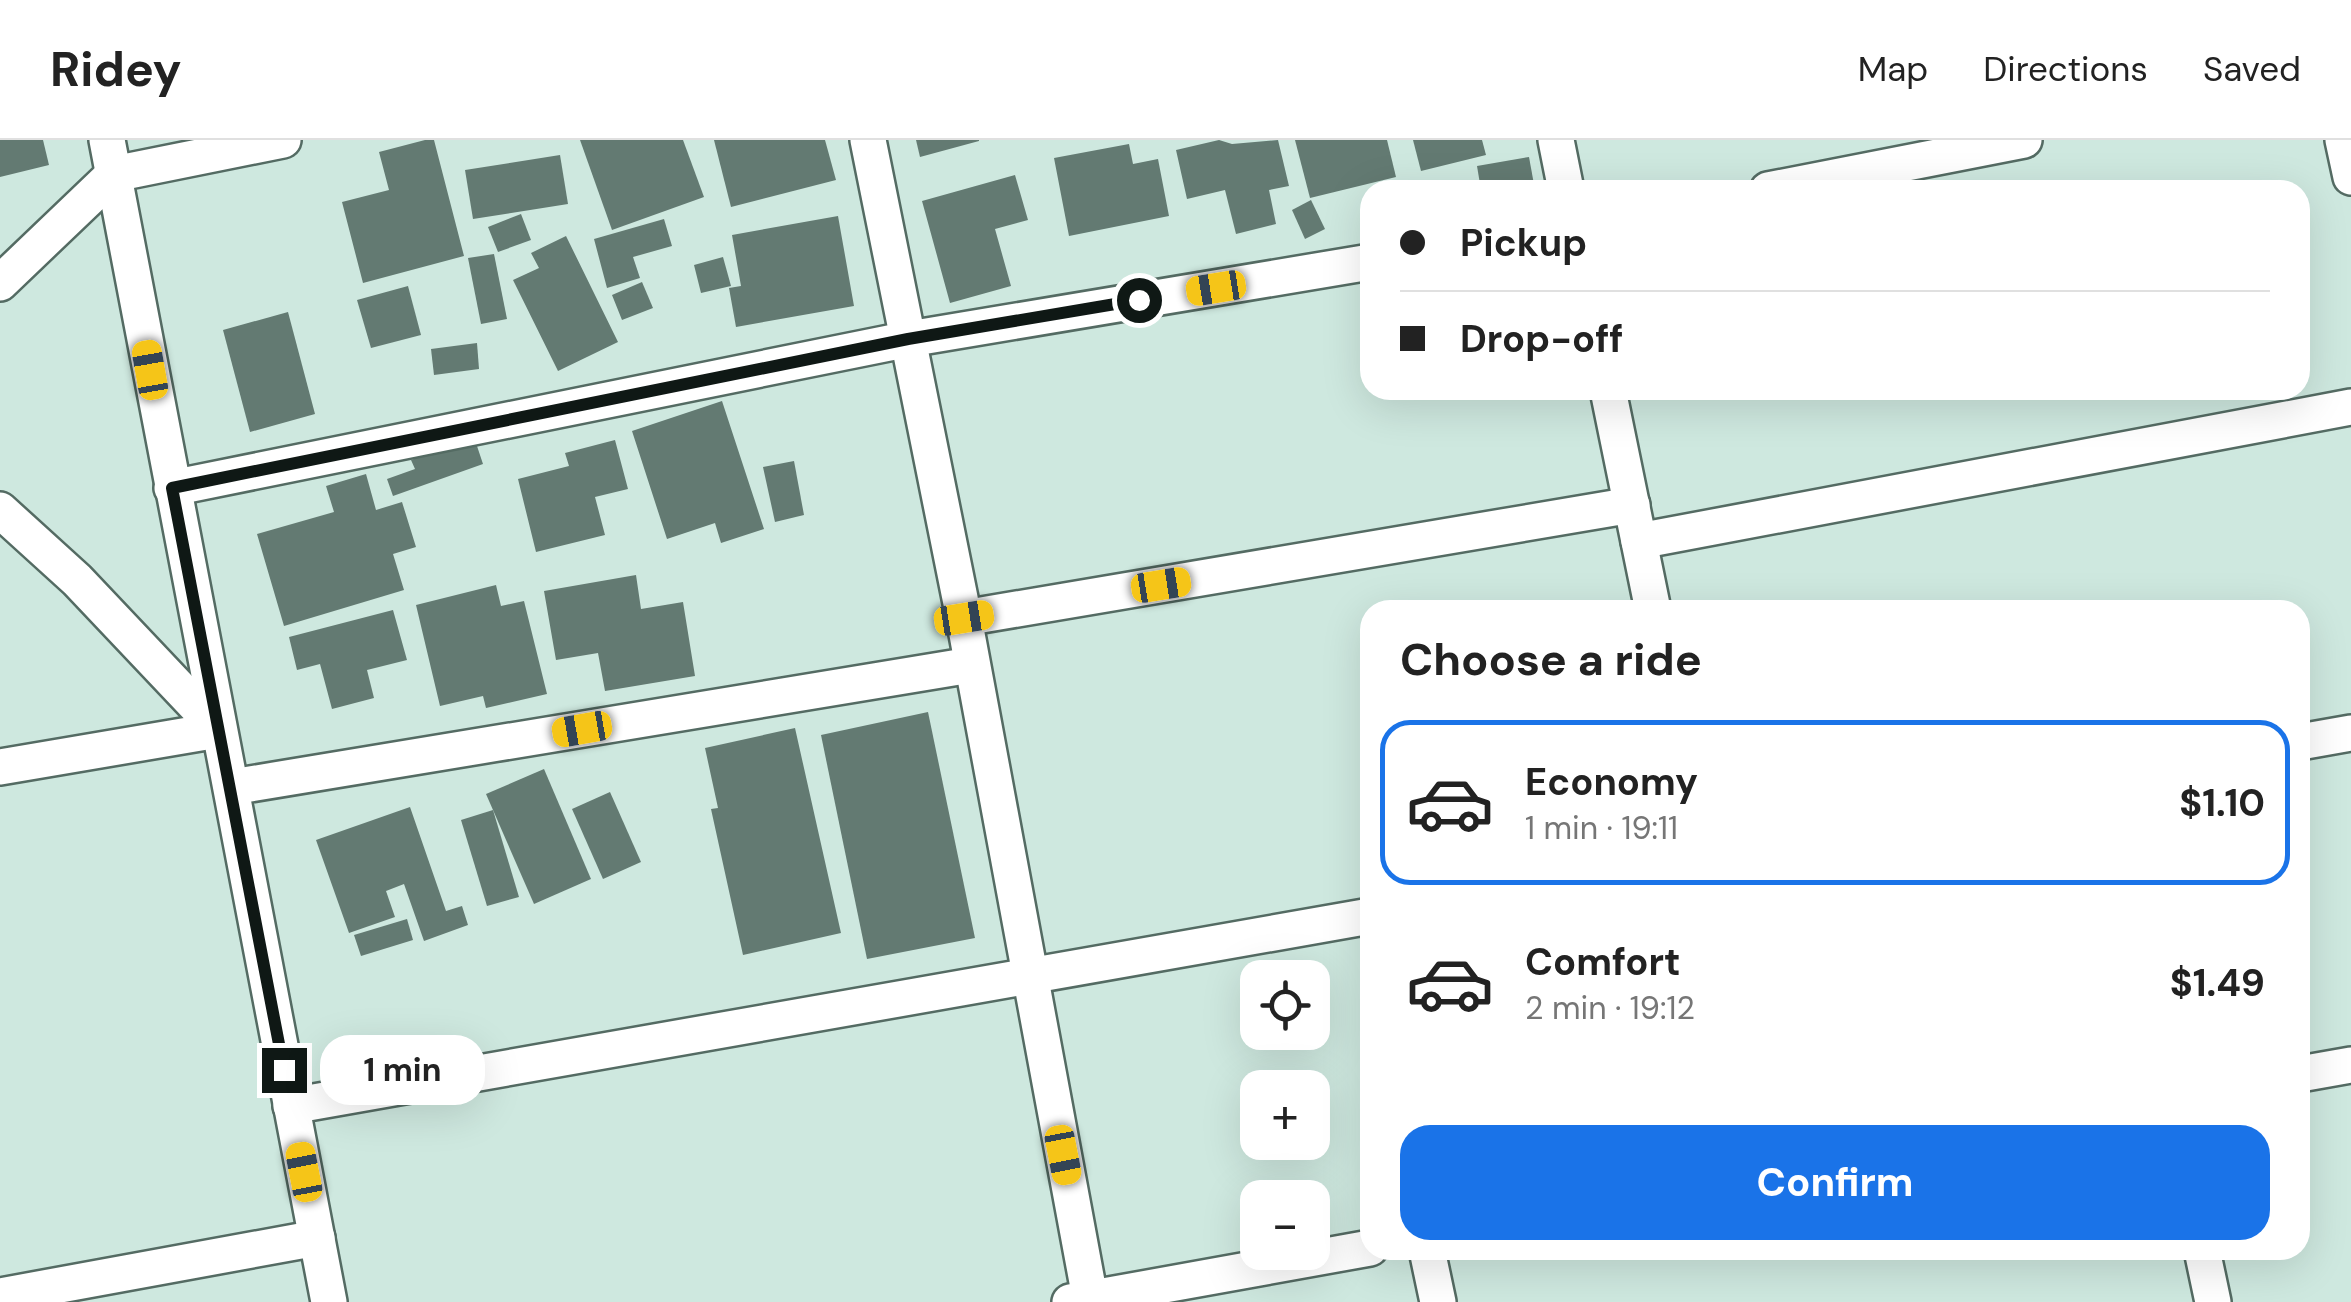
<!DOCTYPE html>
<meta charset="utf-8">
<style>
:root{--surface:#fff;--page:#f2f2f2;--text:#222;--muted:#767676;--line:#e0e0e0;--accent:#1a73e8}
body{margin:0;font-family:"DM Sans",sans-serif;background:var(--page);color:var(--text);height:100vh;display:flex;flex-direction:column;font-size:38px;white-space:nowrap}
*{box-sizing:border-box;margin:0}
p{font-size:32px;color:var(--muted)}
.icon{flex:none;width:55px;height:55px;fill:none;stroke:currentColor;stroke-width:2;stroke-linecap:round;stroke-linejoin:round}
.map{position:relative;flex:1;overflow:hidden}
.sheet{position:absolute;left:1360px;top:460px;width:950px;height:660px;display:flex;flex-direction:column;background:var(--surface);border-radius:30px;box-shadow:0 10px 40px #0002}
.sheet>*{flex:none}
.hud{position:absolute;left:1360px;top:40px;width:950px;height:220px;border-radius:30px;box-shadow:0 10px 40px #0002;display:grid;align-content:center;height:220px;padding:0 40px;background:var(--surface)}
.buttons{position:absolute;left:1240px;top:820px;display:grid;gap:20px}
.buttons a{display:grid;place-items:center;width:90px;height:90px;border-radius:20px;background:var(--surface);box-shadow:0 10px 40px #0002;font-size:50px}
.end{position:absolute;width:45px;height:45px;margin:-22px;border:12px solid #0f1815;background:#fff;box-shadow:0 0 0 5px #fff}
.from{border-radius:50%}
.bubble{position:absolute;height:70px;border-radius:30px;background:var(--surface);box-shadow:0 10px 40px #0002;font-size:32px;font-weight:700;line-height:70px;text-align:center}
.car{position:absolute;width:30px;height:60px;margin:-30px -15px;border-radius:12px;box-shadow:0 0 8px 2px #0007;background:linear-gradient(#f5c518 24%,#345 0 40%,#f5c518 0 76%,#345 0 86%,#f5c518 0)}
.hud b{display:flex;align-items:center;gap:35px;height:95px;font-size:38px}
.hud b+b{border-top:2px solid var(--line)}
.hud i{width:25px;height:25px;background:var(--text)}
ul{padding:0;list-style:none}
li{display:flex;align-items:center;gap:30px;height:165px;margin:0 20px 15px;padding:0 20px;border:5px solid transparent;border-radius:30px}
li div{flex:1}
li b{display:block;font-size:38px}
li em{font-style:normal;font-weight:700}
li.active{border-color:var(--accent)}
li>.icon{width:90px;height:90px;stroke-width:1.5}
h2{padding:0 40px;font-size:45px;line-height:120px}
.primary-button{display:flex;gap:20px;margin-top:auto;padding:20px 40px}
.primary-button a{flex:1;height:115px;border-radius:30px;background:var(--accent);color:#fff;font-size:40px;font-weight:700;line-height:115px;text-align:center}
header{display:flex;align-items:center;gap:60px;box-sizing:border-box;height:140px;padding:0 50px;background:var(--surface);border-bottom:2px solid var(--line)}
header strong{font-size:48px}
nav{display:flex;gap:55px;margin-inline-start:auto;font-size:35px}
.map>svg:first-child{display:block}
.building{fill:#637a72}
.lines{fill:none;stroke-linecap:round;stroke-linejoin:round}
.street-casing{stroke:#546b63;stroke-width:40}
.street{stroke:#fff;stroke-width:35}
.route{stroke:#0f1815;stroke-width:12}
</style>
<header>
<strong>Ridey</strong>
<nav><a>Map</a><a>Directions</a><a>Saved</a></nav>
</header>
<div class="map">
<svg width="2351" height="1162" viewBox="0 0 2351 1162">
<rect width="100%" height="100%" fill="#cee8df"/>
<g class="building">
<path d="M0 0H43L49 25 0 37Z"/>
<path d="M425 0H434L464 116 363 143 342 62 389 50 379 12Z"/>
<path d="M580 0H683L704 57 612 90Z"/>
<path d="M714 0H825L836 40 731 67Z"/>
<path d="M916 0H979V1L920 17Z"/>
<path d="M1219 0 1232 4 1278 0 1289 46 1269 50 1276 84 1236 94 1225 50 1187 59 1176 10Z"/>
<path d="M1295 0H1387L1396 37 1310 58Z"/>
<path d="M1413 0H1482L1486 15 1421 31Z"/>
<path d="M1129 4 1133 24 1158 19 1169 76 1069 96 1054 18Z"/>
<path d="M560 15 568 64 473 79 465 30Z"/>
<path d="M1529 17 1535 50H1481L1477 26Z"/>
<path d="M1015 35 1028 80 995 89 1011 146 950 163 922 61Z"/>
<path d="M1311 60 1325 89 1305 99 1292 70Z"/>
<path d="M521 74 531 100 498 112 488 87Z"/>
<path d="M838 76 854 166 736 187 729 148 741 146 732 95Z"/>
<path d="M664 79 672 106 633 117 640 138 607 148 594 99Z"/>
<path d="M566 96 618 202 558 231 513 140 539 128 531 113Z"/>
<path d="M494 114 507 179 481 184 468 118Z"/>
<path d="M723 117 731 146 701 153 694 125Z"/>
<path d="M642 142 653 168 622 180 612 155Z"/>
<path d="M408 146 421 195 371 208 357 160Z"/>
<path d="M288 172 315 274 250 292 223 190Z"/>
<path d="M477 203 479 229 434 235 431 209Z"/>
<path d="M722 261 764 389 721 403 715 383 667 399 632 291Z"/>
<path d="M474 297 483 324 393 356 387 339 415 329 411 320Z"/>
<path d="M615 300 628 349 595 357 605 395 536 412 518 339 569 326 565 313Z"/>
<path d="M794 321 804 375 775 382 763 327Z"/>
<path d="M366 334 376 370 402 362 416 407 393 414 404 450 284 486 257 394 334 372 326 346Z"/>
<path d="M636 435 641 469 683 462 695 536 605 551 598 513 556 520 544 451Z"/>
<path d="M496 445 501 466 524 461 547 554 486 568 483 556 440 566 416 465Z"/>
<path d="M393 470 407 520 367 530 374 558 332 569 320 524 297 530 289 497Z"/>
<path d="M928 572 975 798 867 819 821 595Z"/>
<path d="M795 588 841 793 743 815 711 669 718 668 705 608Z"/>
<path d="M544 629 591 739 534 764 486 654Z"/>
<path d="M610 652 641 722 603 739 572 669Z"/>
<path d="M410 667 446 771 462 766 468 785 424 801 404 744 386 751 395 777 349 793 316 700Z"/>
<path d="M493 670 519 757 487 766 461 680Z"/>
<path d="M407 779 413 800 361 816 354 795Z"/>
</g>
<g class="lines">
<defs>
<g id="street">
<path d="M107 0 329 1162"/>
<path d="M868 0 964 478 1090 1158"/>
<path d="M1556 0 1566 50"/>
<path d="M2343 0 2351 37"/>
<path d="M1768 50 2024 0"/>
<path d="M0 143 114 34 283 0"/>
<path d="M1608 250 1653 470"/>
<path d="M172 348 909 199 1370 122"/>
<path d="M0 370 77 440 218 589"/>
<path d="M1639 401 2351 267"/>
<path d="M964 478 1632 365"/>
<path d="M2300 602 2351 593"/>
<path d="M0 627 218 590"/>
<path d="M232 647 971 525"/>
<path d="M2300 934 2351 925"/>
<path d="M291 966 1370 776"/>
<path d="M1427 1110 1438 1162"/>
<path d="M2202 1110 2213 1162"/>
<path d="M0 1156 317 1098"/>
<path d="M1070 1162 1370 1108"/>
</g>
</defs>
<use href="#street" class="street-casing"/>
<use href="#street" class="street"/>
</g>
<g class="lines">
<path class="route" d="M284 930 172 348 908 199 1139 160"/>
</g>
</svg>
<div class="buttons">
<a><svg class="icon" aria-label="locate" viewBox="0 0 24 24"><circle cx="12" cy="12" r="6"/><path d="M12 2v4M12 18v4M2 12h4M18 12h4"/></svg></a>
<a>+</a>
<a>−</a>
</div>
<i class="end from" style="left:1139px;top:160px"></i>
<i class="end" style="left:284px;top:930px"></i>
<div class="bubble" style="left:320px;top:895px;width:165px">1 min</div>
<i class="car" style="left:1216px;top:148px;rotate:261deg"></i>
<i class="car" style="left:150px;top:230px;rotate:350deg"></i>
<i class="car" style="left:1161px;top:445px;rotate:81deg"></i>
<i class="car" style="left:964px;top:478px;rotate:81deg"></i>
<i class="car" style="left:582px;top:589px;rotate:260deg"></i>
<i class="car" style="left:1063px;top:1015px;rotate:169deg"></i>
<i class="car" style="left:304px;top:1032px;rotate:349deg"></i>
<div class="hud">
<b><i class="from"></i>Pickup</b>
<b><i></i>Drop-off</b>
</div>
<section class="sheet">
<h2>Choose a ride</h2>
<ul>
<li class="active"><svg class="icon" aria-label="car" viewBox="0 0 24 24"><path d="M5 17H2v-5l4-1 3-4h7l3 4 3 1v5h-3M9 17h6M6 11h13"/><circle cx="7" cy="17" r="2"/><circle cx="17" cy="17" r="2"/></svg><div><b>Economy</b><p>1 min · 19:11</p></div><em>$1.10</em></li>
<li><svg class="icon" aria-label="car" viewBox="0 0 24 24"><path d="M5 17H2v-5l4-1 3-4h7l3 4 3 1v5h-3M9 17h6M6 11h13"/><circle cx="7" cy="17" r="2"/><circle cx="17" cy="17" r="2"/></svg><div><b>Comfort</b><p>2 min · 19:12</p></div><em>$1.49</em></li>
</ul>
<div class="primary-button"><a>Confirm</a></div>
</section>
</div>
